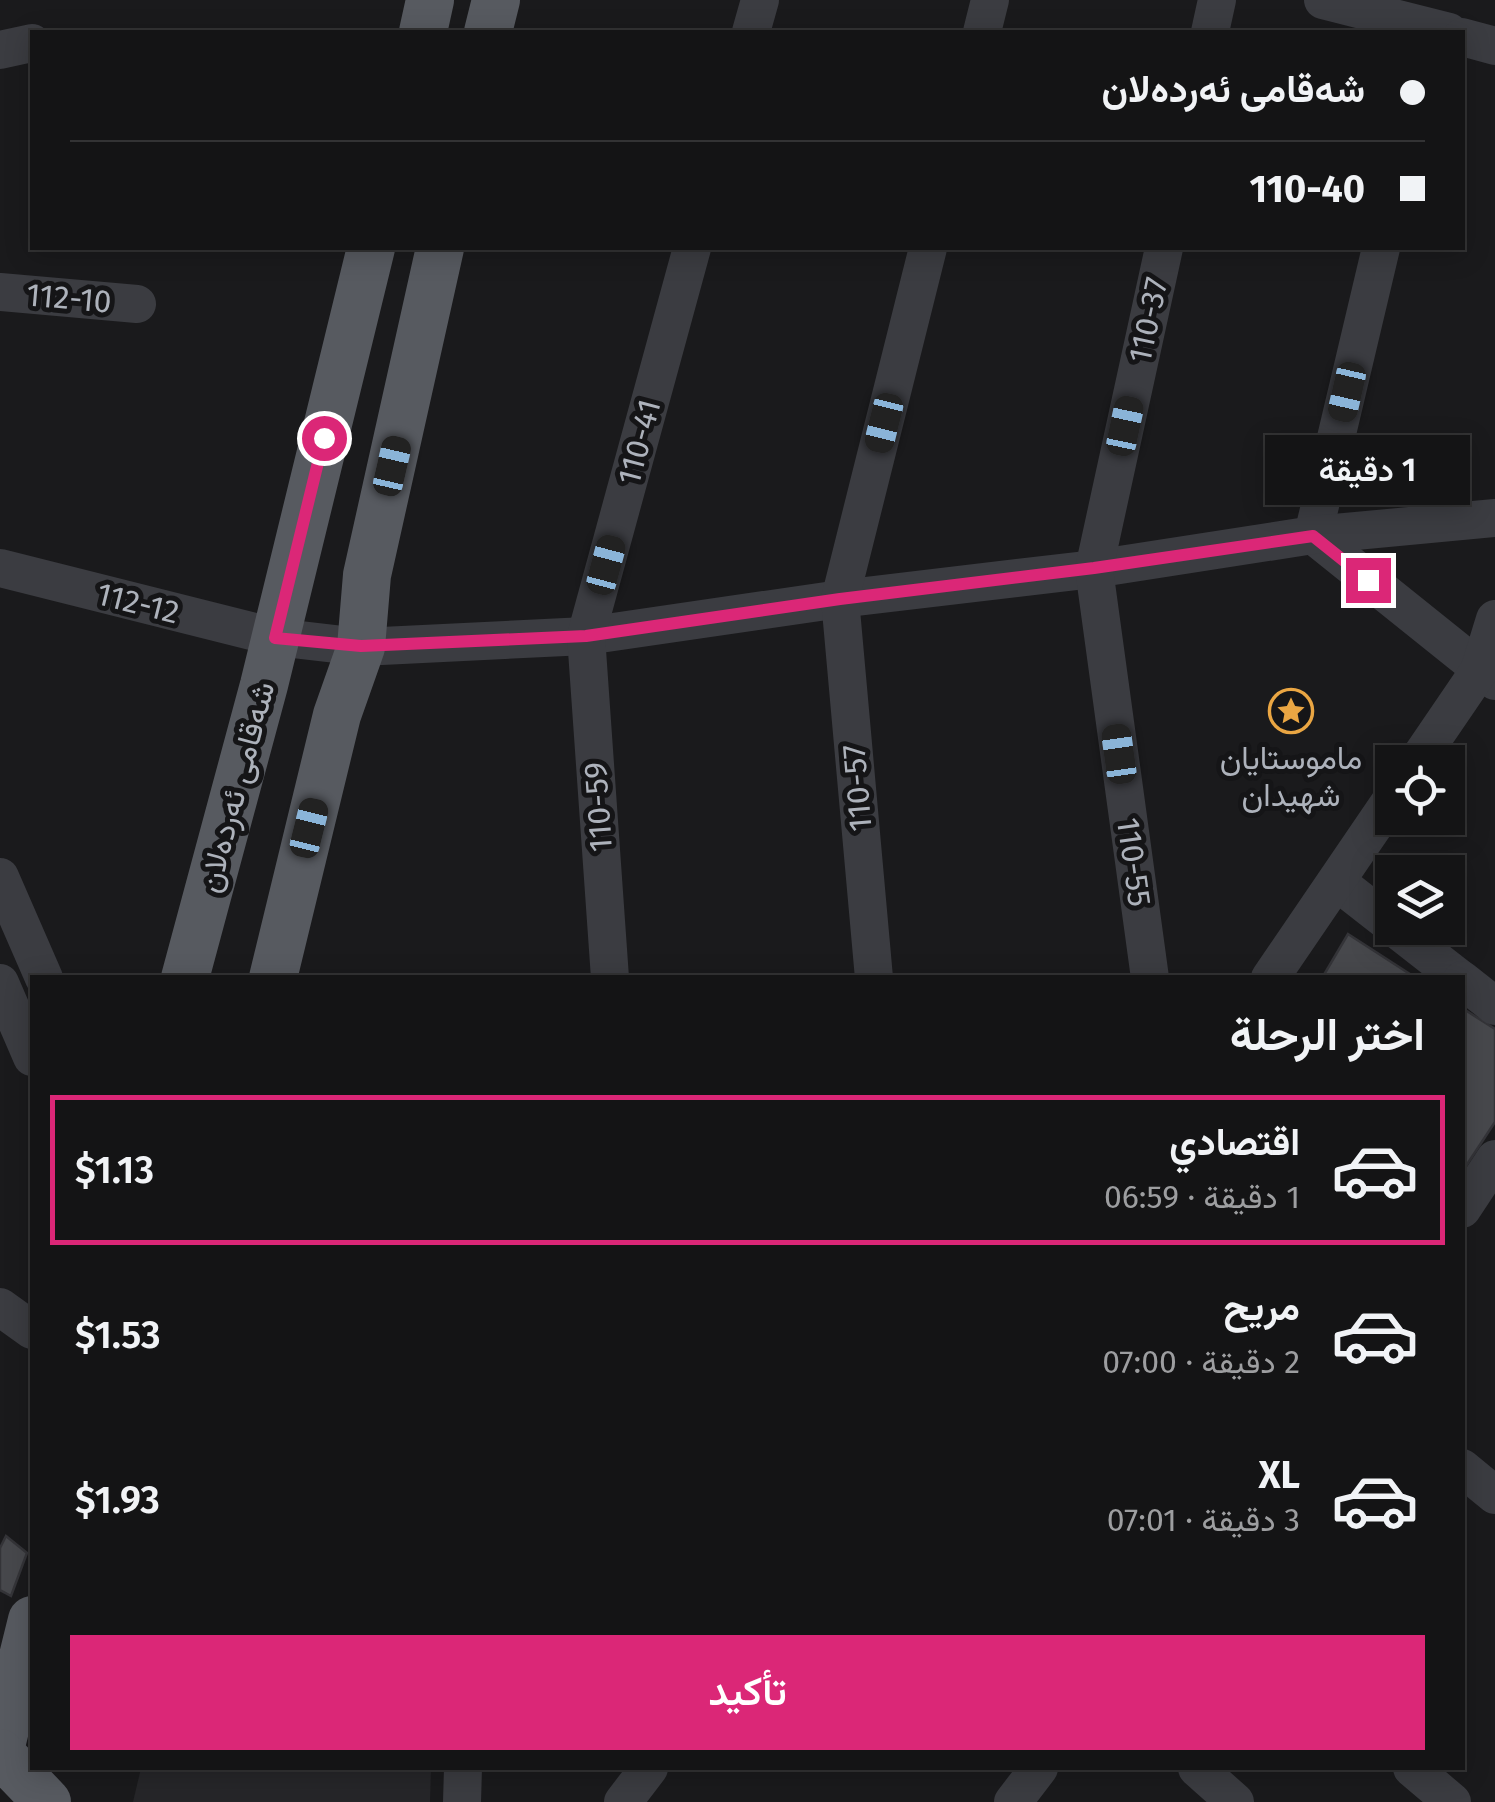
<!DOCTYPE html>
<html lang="ar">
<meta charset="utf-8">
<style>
:root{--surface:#141415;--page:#1d1d1e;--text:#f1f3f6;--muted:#9d9ea0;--line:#333334;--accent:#db2777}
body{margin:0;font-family:"Fira Sans",Vazirmatn,sans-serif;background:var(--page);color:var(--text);direction:rtl;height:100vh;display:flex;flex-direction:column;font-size:38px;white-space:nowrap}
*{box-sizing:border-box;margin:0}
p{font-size:32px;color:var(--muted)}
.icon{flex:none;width:55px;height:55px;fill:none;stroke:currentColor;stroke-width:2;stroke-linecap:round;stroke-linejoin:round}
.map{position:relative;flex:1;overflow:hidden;direction:ltr}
.panel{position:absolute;left:30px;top:975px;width:1435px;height:795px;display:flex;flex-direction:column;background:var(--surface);border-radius:0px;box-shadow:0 5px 25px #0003,0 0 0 2px var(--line);direction:rtl}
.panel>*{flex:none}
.hud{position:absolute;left:30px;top:30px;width:1435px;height:220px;border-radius:0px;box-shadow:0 5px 25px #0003,0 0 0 2px var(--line);direction:rtl;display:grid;align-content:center;height:220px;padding:0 40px;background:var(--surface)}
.fabs{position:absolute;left:1375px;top:745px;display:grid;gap:20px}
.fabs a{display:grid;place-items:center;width:90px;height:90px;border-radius:0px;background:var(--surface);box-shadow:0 5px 25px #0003,0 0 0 2px var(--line);font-size:50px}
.end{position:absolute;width:45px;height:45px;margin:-22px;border:12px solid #db2777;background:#fff;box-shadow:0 0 0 5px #fff}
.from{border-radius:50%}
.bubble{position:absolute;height:70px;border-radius:0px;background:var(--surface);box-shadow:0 5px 25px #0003,0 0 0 2px var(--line);font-size:32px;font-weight:600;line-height:70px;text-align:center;direction:rtl}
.car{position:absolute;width:30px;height:60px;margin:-30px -15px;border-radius:12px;box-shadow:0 0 8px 2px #0007;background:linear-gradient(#222 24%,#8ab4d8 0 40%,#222 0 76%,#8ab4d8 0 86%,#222 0)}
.hud b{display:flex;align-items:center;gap:35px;height:95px;font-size:38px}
.hud b+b{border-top:2px solid var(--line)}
.hud i{width:25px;height:25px;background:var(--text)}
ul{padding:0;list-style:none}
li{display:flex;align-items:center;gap:30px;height:150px;margin:0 20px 15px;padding:0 20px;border:5px solid transparent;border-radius:0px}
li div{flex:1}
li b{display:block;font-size:38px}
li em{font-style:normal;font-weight:600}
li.current{border-color:var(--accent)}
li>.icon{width:90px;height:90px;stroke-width:1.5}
h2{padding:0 40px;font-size:45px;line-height:120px}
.button{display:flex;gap:20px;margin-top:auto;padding:20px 40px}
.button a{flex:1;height:115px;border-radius:0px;background:var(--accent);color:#fff;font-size:40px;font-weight:600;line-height:115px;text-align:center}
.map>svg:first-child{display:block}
.built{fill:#262629}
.building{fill:#47484c;stroke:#343438;stroke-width:2.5}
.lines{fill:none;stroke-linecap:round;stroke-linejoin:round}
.minor{stroke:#3b3c41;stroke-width:38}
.major{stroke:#575a60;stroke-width:48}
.route{stroke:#db2777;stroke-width:12}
.labels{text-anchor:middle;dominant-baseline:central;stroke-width:10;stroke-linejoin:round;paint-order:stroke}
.street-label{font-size:32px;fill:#adb2bb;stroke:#151517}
.poi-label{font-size:32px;fill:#adb2bb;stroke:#151517}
</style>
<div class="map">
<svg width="1495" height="1802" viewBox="0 0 1495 1802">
<rect width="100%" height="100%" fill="#1a1a1c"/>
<path class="built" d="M141 1768H431L430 1802H133Z"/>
<g class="building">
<path d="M1348 934 1416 978H1322Z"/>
<path d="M1462 1008 1495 1029V1122L1462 1172Z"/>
<path d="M6 1536 27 1553 11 1596 0 1590V1548Z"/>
</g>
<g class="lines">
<g class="minor">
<path d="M1323 0 1449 32"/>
<path d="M751 32 760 0"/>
<path d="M982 32 990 0"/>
<path d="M1210 32 1217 0"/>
<path d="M1462 37 1495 46"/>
<path d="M0 50 32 43"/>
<path d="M1381 248 1313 535 1495 681"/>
<path d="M0 292 137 304"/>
<path d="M0 568 275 637 361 647 586 636 840 599 1094 569 1313 535 1495 518"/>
<path d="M1417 762 1479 671 1495 619"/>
<path d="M0 877 44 978"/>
<path d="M1337 882 1392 925"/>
<path d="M1395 928 1459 978"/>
<path d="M610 978 586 636 692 248"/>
<path d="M874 978 840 599 928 248"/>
<path d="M1150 978 1094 569 1164 248"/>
<path d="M1270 978 1392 799"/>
<path d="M1462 980 1495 1006"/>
<path d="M0 983 32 1057"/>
<path d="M1462 1209 1495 1159"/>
<path d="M0 1307 32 1330"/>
<path d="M1462 1468 1495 1495"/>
<path d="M1197 1768 1235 1802"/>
<path d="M1412 1768 1452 1802"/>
<path d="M462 1802 463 1768"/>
<path d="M623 1802 649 1768"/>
<path d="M1013 1802 1039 1768"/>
</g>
<g class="major">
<path d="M423 32 430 0"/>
<path d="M488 32 496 0"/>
<path d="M185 978 264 685 371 248"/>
<path d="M273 978 337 715 361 647 367 575 440 248"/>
<path d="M0 1750 32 1620"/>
<path d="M0 1753 47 1802"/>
</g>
</g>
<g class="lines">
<path class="route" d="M324 438 275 638 361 646 586 636 840 599 1094 568 1313 536 1368 580"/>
</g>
<defs>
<symbol id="sight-ring" viewBox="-11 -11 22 22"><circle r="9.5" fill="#151517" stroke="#eaa643" stroke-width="1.5"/><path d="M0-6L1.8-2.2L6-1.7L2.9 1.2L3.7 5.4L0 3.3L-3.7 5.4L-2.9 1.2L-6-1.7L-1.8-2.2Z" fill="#eaa643"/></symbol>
</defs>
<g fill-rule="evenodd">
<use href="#sight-ring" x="1266" y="686" width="50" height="50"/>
</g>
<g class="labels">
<g class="street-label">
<text transform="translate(69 298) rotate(5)">112-10</text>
<text transform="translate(1148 320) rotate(-78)">110-37</text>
<text transform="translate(639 442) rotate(-75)">110-41</text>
<text transform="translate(138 603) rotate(14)">112-12</text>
<text transform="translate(236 787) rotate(-75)">شەقامی ئەردەلان</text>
<text transform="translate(857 788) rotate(-95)">110-57</text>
<text transform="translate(598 807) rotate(-94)">110-59</text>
<text transform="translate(1134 862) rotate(82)">110-55</text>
</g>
<g class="poi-label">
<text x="1291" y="758">ماموستايان<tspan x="1291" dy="37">شهيدان</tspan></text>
</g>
</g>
</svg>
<div class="fabs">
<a><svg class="icon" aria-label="locate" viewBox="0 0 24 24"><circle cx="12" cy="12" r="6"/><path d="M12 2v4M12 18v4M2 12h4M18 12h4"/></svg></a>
<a><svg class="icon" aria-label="layers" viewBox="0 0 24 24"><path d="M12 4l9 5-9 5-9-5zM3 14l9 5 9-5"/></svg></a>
</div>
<i class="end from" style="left:324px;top:438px"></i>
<i class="end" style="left:1368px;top:580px"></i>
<div class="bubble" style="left:1265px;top:435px;width:205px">1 دقيقة</div>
<i class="car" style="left:1347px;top:392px;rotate:193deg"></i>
<i class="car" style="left:884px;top:423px;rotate:194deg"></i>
<i class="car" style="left:1125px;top:426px;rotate:12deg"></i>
<i class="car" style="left:392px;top:466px;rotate:13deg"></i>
<i class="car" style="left:606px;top:565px;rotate:15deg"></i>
<i class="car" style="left:1119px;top:754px;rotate:352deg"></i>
<i class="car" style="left:309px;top:828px;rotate:14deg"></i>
<div class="hud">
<b><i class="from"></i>شەقامی ئەردەلان</b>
<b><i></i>110-40</b>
</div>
<section class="panel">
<h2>اختر الرحلة</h2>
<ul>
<li class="current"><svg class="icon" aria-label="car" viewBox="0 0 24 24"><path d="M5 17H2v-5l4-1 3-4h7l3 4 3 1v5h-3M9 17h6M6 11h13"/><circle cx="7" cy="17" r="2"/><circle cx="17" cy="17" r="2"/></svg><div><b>اقتصادي</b><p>1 دقيقة · 06:59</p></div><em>$1.13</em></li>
<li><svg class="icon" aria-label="car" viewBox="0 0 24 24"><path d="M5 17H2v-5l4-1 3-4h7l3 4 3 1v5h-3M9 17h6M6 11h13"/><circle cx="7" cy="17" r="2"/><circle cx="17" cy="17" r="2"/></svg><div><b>مريح</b><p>2 دقيقة · 07:00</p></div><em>$1.53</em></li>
<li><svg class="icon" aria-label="car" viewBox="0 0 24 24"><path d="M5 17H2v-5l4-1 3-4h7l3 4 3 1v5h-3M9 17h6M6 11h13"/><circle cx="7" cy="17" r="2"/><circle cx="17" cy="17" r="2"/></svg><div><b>XL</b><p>3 دقيقة · 07:01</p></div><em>$1.93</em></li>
</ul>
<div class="button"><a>تأكيد</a></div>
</section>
</div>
